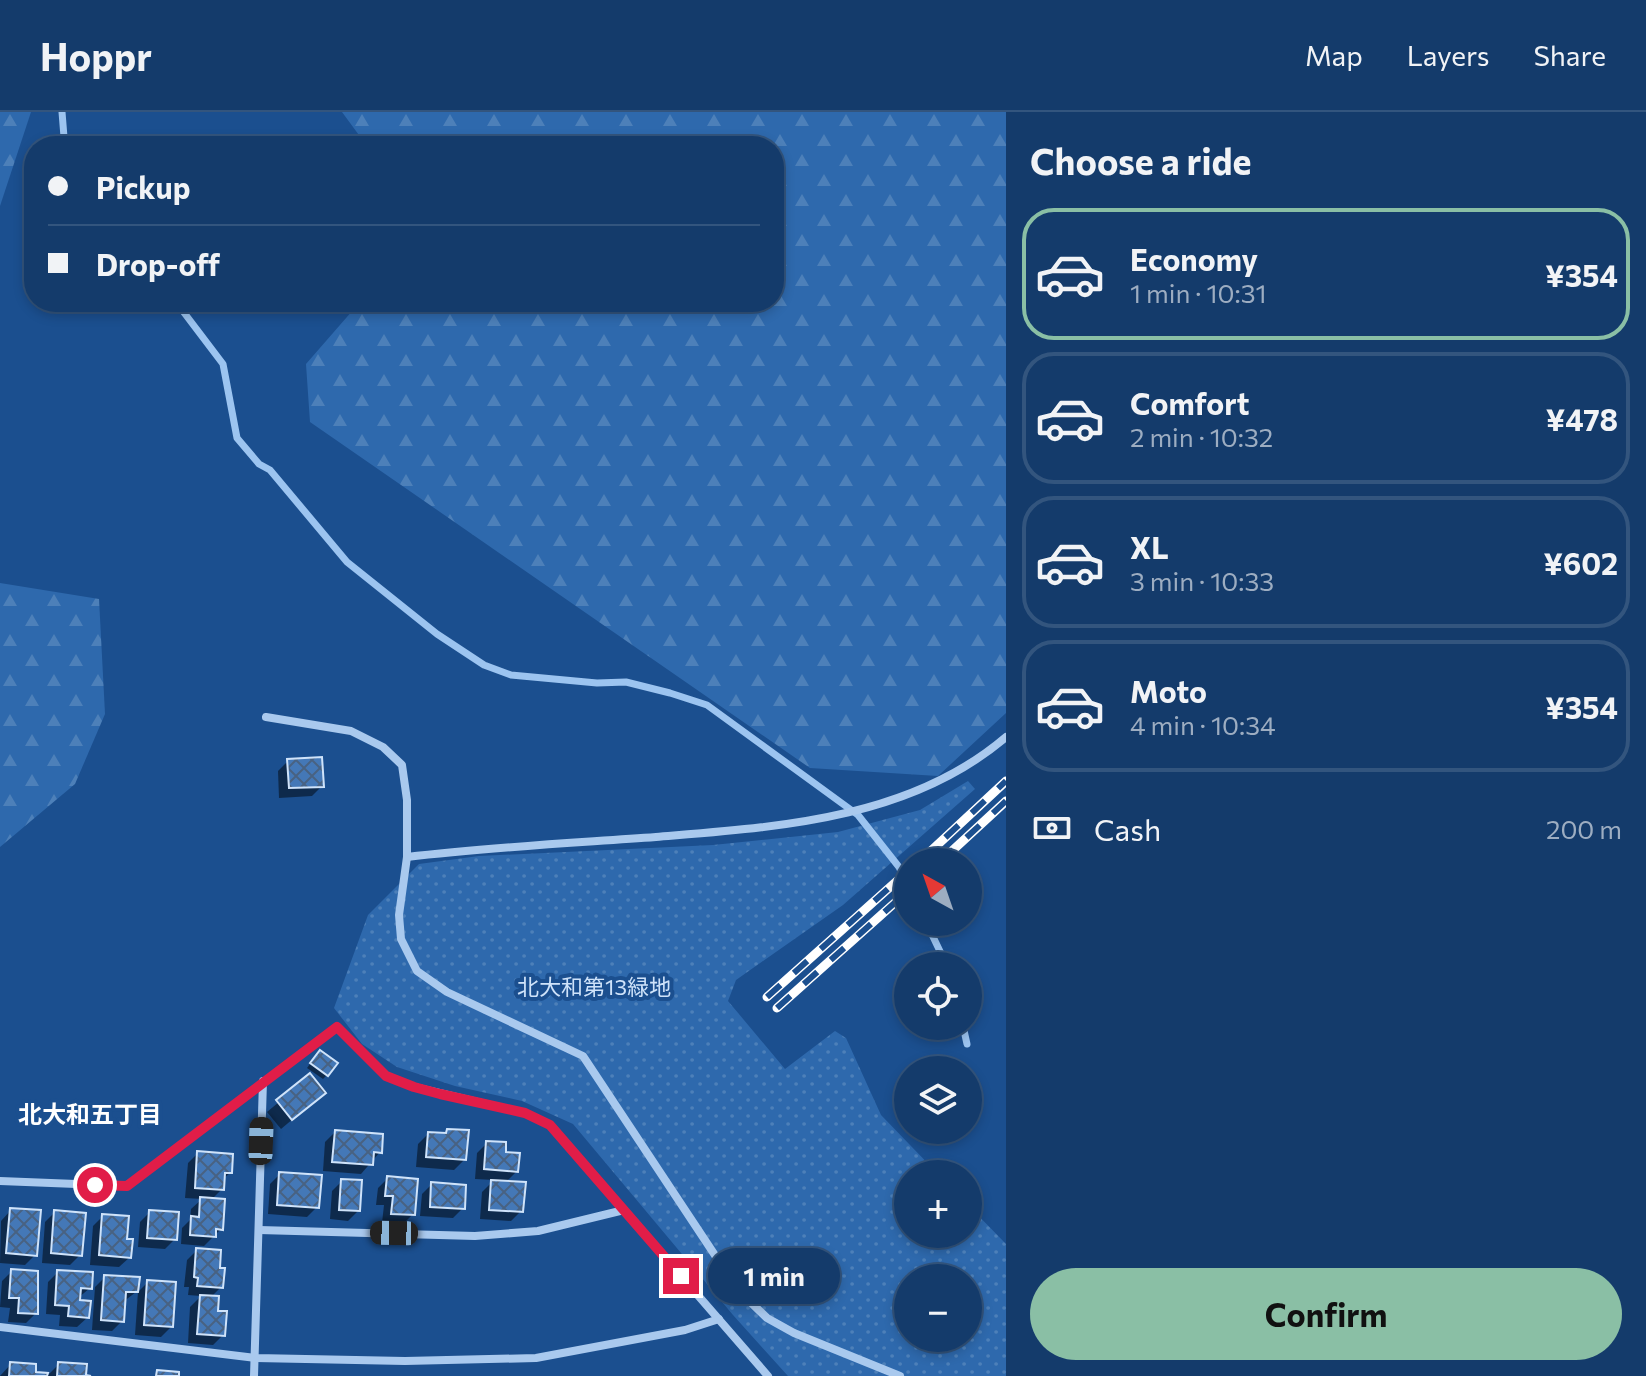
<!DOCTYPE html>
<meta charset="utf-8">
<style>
:root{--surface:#143b6b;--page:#214673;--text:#f1f3f6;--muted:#9dadc1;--line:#33557e;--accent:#8abfa5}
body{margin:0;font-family:Commissioner,"Noto Sans JP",sans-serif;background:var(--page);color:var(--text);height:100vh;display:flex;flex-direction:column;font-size:30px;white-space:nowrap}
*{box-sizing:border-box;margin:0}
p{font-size:26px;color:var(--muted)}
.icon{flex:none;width:44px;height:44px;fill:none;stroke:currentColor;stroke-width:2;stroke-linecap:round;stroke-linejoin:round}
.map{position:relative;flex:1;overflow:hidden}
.details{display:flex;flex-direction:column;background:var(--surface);width:640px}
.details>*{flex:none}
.guide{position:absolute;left:24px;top:24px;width:760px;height:176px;border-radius:32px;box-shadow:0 4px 12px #0003,0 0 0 2px var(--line);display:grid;align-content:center;height:176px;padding:0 24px;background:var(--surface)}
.needle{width:52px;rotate:320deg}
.fabs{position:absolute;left:894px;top:736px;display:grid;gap:16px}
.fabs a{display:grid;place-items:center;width:88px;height:88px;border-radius:50%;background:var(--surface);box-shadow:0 4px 12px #0003,0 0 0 2px var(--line);font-size:40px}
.end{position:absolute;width:36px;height:36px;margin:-18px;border:10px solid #e11d48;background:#fff;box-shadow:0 0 0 4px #fff}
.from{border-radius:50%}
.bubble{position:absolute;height:56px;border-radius:28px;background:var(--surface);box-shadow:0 4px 12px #0003,0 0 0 2px var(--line);font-size:26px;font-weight:700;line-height:56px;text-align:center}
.car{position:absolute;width:24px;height:48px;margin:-24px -12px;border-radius:10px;box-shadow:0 0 6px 2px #0007;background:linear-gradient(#222 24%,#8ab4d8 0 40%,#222 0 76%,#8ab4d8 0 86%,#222 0)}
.guide b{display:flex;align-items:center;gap:28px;height:76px;font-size:30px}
.guide b+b{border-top:2px solid var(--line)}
.guide i{width:20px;height:20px;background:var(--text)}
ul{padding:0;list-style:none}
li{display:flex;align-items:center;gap:24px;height:132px;margin:0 16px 12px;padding:0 8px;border:4px solid var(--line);border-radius:32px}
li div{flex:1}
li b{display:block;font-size:30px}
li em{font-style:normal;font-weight:700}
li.on{border-color:var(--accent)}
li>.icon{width:72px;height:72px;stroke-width:1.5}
h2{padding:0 24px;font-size:36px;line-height:96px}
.pay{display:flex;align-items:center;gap:20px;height:88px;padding:0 24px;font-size:30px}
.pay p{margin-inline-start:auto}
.cta{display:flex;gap:16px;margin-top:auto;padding:16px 24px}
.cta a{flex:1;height:92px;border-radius:48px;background:var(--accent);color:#111;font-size:32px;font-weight:700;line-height:92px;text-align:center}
header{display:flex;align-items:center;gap:48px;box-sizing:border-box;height:112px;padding:0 40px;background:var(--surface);border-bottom:2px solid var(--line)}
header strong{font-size:38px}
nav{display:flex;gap:44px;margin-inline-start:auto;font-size:28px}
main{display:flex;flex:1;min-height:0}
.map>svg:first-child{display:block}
.forest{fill:url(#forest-firs)}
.park{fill:url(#park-dots);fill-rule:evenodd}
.shadow{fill:#0007}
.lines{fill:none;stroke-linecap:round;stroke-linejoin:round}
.stream{stroke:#9cc4f0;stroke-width:7}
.building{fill:url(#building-cross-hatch);stroke:#cfe3fa;stroke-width:2}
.street{stroke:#a9c9ee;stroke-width:8}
.rail-casing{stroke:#fff;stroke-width:9}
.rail{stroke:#1b4f8f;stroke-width:6;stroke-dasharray:18;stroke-linecap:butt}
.route{stroke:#e11d48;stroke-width:10}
.labels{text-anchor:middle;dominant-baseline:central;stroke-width:8;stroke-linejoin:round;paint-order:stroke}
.park-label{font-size:22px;fill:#cfe3fa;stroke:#1b4f8f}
.neighbourhood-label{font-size:24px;font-weight:bold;fill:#fff;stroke:#1b4f8f}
</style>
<header>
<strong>Hoppr</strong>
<nav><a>Map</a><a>Layers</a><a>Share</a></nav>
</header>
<main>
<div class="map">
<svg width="1006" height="1264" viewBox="0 0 1006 1264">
<defs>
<pattern id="forest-firs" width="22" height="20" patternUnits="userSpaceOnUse" patternTransform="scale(2)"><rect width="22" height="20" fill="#2e69ad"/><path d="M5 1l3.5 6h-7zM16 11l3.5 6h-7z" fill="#4d80b9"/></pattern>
<pattern id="park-dots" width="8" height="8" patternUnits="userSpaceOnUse" patternTransform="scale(2)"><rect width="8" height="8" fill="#2e69ad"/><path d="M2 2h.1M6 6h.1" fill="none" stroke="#4d80b9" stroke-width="1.8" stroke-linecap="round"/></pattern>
<pattern id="building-cross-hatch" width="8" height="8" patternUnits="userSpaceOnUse" patternTransform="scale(2)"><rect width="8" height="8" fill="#4478b7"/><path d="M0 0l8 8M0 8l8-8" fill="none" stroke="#486282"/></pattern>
</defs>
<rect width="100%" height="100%" fill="#1b4f8f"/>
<g class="forest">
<path d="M0 0H31L0 94Z"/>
<path d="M342 0H1006V601L938 664 810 656 310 310 306 252 360 190H774V34H367Z"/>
<path d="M0 471 99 487 105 602 75 672 0 735Z"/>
</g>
<path class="park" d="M968 669 975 677 843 793 736 868 728 889 785 957 835 919 846 926 881 1003 938 1062H908V1122H968V1093L1006 1132V1264H788L733 1203 573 1012 522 989 455 974 397 955 362 932 334 896 368 803 419 752 479 744 713 733 838 720 920 698ZM908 1166H968V1226H908Z"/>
<g class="shadow">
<path d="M288 649 322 674 312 684 279 686 278 659Z"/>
<path d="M315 945 327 963 323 967 307 956Z"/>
<path d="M310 964 313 990 281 1017 267 1000Z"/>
<path d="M447 1019 465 1047 454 1058 416 1055 418 1032 428 1022 443 1023Z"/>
<path d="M335 1020 380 1040 361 1062 323 1059 325 1030Z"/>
<path d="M487 1031 517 1059 505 1071 521 1099 511 1109 480 1107 482 1080 494 1068 475 1067 477 1041Z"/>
<path d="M198 1041 230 1061 222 1068V1077L211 1088 221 1117 204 1134 181 1132 182 1116 190 1108 191 1097 202 1087 185 1086 188 1051Z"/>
<path d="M280 1062 317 1095 307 1105 268 1102 270 1072Z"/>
<path d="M388 1066 413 1102 403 1112 382 1111 384 1093H376L378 1076Z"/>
<path d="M342 1069 358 1099 348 1109 330 1107 332 1079Z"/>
<path d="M432 1072 463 1096 453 1106 420 1104 422 1082Z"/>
<path d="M11 1098 35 1143 25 1153 0 1151 1 1109Z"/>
<path d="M55 1100 80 1143 70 1153 42 1151 45 1110Z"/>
<path d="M150 1100 175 1127 165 1137 138 1135 140 1110Z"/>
<path d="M103 1104 125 1129 130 1145 119 1155 90 1153 93 1114Z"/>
<path d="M197 1138 221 1175 210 1186 223 1223 213 1233 188 1231 190 1195 201 1184 188 1183 189 1175H184L187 1148Z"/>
<path d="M12 1159 36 1201 26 1211 8 1210 10 1196 0 1195 2 1169Z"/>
<path d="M58 1160 90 1176 78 1186 88 1205 77 1215 59 1214 60 1203 46 1202 48 1170Z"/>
<path d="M105 1165 136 1180 123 1190 122 1209 112 1219 92 1218 95 1175Z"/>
<path d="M148 1170 171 1215 161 1225 135 1223 138 1180Z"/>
<path d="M11 1252 34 1262 48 1263 59 1252 84 1264H0Z"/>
</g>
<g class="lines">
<g class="stream">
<path d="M62 0 64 25 69 34"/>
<path d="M176 190 223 252 237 326 259 352 270 358 347 450 437 522 484 553 511 563 597 571 626 570 670 581 707 593 858 703 899 755 908 774"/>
<path d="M926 810 947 854"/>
<path d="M963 914 967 932"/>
</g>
</g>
<g class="building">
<path d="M322 645 324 675 289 676 287 647Z"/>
<path d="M320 938 338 951 328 964 310 951Z"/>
<path d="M310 961 326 981 292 1008 276 988Z"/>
<path d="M447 1017 469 1018 466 1048 426 1045 428 1020 446 1021Z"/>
<path d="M335 1018 383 1022 382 1041 374 1040 373 1053 332 1050Z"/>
<path d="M486 1029 506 1030V1040L520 1041 518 1060 484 1057Z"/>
<path d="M197 1039 233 1042 232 1061H225L224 1078 195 1076Z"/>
<path d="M279 1060 322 1063 319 1096 277 1093Z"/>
<path d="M387 1064 418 1067 415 1103 391 1102 393 1084H385Z"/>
<path d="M341 1067 362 1068 360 1099 339 1098Z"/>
<path d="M491 1068 526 1070 523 1100 489 1098Z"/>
<path d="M431 1070 466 1073 465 1097 430 1095Z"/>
<path d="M200 1085 225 1087 223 1118 216 1117V1125L190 1123 191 1104 199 1105Z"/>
<path d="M10 1096 41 1098 37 1144 6 1141Z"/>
<path d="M54 1098 86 1101 82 1144 51 1141Z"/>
<path d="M149 1098 179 1100 177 1128 147 1126Z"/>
<path d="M102 1102 129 1104 127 1127H133L131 1146 99 1143Z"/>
<path d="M196 1136 221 1138 220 1156H225L223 1176 197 1174 198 1166 194 1165Z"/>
<path d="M11 1157 38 1159V1202L18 1201 19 1186H9Z"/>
<path d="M57 1158 93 1160 92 1177 81 1176 80 1188 91 1189 89 1206 68 1204 69 1194 55 1193Z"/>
<path d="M104 1163 140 1165 138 1180H126L124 1210 101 1208Z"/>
<path d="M147 1168 176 1170 173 1215 144 1213Z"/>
<path d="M200 1183 219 1184 218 1199H227L225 1224 197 1222Z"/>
<path d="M10 1250 36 1252V1260L48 1261 47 1264H9Z"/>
<path d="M58 1250 87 1252 86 1263 91 1264H57Z"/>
<path d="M157 1258 179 1260V1264H156Z"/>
</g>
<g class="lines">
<g class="street">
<path d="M266 605 351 619 383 635 402 653 407 688V745L399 803 401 827 417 859 447 880 583 944 738 1178 767 1206 794 1221 900 1264"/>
<path d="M407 745C490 735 573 731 656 725 776 715 909 708 1006 625"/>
<path d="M0 1069 127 1074 337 915 386 964 414 975 525 1001 550 1013 768 1264"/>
<path d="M259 1118 475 1124 538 1119 624 1098"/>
<path d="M0 1215 256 1246 405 1249 536 1246 685 1218 719 1207"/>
<path d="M254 1264 263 969"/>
</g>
<defs>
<g id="rail">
<path d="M919 750 1006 669"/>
<path d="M940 750 1006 689"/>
<path d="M767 885 908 759"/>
<path d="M777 896 908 779"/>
</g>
</defs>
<use href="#rail" class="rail-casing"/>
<use href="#rail" class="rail"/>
</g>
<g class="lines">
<path class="route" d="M95 1073 127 1074 337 915 386 964 414 975 440 982 525 1001 550 1013 681 1164"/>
</g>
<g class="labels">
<g class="park-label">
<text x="594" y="874">北大和第13緑地</text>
</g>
<g class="neighbourhood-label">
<text x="90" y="1001">北大和五丁目</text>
</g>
</g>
</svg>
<div class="fabs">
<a><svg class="needle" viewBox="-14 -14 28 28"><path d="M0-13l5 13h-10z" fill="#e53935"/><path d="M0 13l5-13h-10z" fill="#9dadc1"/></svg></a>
<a><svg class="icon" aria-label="locate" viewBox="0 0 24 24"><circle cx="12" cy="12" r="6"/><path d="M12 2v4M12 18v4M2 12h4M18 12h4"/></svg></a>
<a><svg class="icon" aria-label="layers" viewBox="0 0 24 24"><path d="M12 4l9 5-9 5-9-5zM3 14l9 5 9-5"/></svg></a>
<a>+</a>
<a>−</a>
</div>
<i class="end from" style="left:95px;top:1073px"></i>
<i class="end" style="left:681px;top:1164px"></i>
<div class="bubble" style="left:708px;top:1136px;width:132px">1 min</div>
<i class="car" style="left:261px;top:1029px;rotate:2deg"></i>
<i class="car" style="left:394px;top:1121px;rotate:271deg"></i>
<div class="guide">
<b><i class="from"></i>Pickup</b>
<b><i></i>Drop-off</b>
</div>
</div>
<section class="details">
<h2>Choose a ride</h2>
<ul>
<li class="on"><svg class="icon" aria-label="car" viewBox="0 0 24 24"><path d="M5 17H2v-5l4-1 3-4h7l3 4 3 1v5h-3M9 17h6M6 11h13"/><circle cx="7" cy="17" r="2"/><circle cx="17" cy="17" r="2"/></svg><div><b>Economy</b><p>1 min · 10:31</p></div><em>¥354</em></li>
<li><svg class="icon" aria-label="car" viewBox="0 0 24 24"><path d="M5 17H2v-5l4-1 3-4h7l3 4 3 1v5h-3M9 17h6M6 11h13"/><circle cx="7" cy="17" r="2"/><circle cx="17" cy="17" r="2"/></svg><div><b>Comfort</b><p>2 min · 10:32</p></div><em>¥478</em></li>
<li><svg class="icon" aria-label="car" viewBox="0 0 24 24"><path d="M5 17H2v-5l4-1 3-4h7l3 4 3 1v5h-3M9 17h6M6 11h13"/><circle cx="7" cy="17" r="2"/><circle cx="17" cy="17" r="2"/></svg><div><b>XL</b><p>3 min · 10:33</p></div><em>¥602</em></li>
<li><svg class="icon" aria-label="car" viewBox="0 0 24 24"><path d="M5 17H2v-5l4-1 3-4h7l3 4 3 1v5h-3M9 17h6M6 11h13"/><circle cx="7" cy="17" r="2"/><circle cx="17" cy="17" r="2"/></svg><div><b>Moto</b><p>4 min · 10:34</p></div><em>¥354</em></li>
</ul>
<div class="pay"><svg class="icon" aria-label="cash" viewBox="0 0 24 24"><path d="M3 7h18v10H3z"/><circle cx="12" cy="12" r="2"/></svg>Cash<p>200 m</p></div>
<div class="cta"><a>Confirm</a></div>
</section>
</main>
